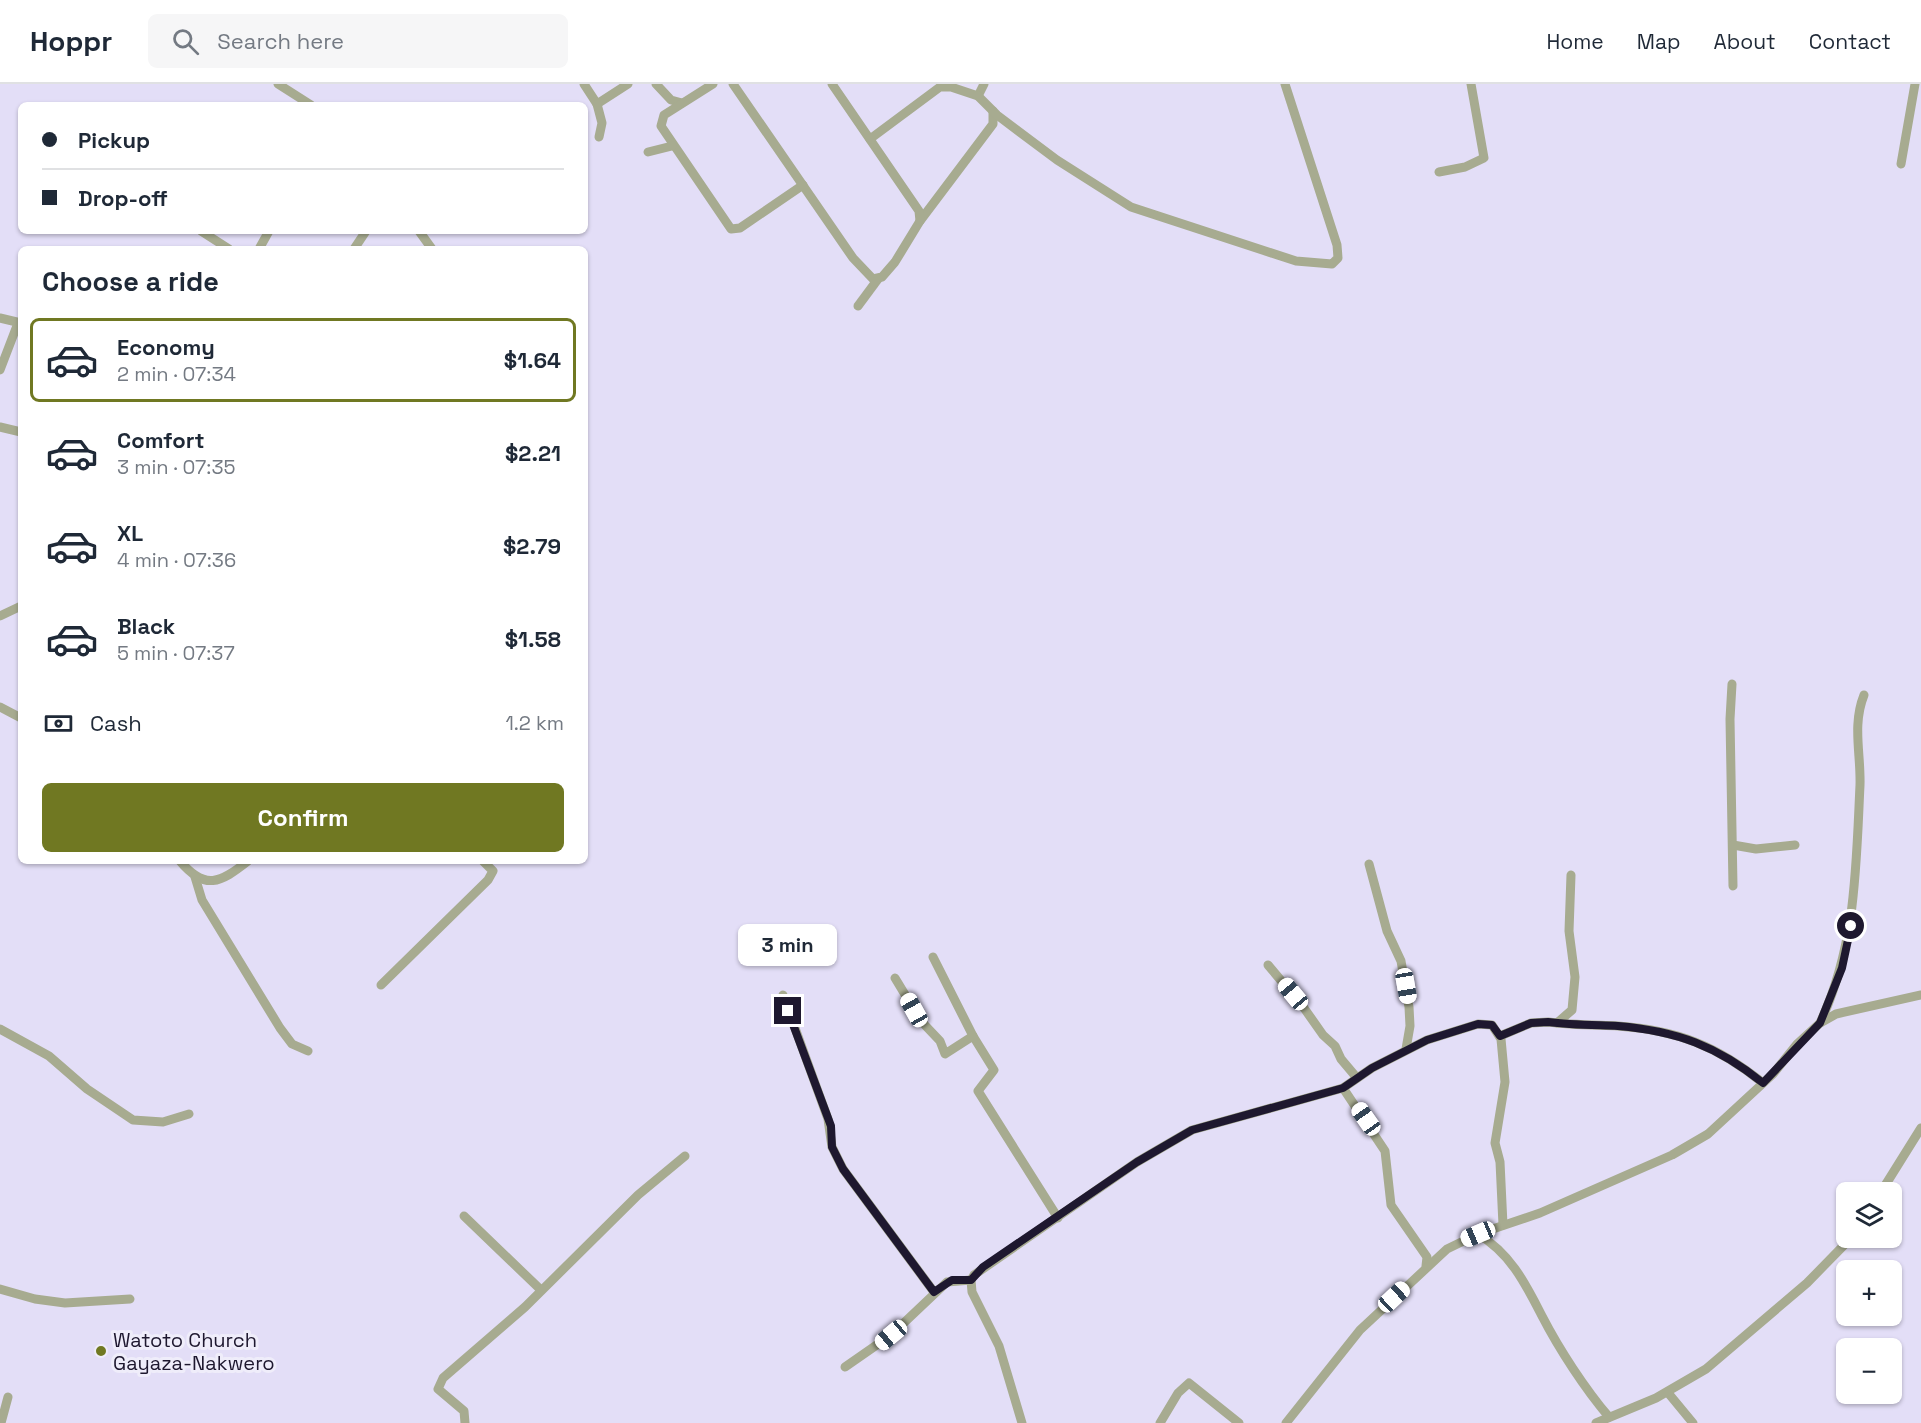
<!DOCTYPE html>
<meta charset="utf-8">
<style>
:root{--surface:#fff;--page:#f6f6f7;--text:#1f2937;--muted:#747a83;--line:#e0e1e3;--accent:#707822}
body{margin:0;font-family:"Space Grotesk",sans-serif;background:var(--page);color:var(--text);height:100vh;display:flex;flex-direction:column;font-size:22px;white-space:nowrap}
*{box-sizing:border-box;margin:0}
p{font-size:20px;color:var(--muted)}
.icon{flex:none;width:33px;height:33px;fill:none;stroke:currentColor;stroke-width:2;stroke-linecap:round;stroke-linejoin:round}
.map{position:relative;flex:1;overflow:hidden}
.details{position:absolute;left:18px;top:162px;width:570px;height:618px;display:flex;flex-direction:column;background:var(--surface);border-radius:9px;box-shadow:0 2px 4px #0004}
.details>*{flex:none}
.top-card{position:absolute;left:18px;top:18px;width:570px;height:132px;border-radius:9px;box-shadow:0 2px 4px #0004;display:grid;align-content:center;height:132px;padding:0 24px;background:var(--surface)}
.controls{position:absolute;left:1836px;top:1098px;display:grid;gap:12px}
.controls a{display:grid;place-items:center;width:66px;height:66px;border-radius:9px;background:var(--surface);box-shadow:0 2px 4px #0004;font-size:30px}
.end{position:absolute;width:27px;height:27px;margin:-14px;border:8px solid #1e182f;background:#fff;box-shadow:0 0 0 3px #fff}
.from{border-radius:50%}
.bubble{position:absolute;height:42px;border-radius:9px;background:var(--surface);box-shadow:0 2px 4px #0004;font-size:20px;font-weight:800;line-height:42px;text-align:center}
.car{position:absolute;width:18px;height:36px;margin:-18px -9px;border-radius:8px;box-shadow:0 0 4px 2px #0007;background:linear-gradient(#fff 24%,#345 0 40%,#fff 0 76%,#345 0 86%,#fff 0)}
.top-card b{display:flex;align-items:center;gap:21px;height:57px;font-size:22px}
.top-card b+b{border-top:2px solid var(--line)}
.top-card i{width:15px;height:15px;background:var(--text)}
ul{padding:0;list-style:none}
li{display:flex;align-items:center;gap:18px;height:84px;margin:0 12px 9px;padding:0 12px;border:3px solid transparent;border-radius:9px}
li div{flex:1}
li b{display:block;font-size:22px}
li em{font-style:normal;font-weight:800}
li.selected{border-color:var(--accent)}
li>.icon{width:54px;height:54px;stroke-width:1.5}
h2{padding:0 24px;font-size:27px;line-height:72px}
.pay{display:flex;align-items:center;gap:15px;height:66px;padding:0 24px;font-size:22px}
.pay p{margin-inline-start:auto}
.button{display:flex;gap:12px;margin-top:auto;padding:12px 24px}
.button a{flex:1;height:69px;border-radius:9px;background:var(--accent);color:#fff;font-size:24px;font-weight:800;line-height:69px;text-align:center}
header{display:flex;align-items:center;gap:36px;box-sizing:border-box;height:84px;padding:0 30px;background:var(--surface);border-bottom:2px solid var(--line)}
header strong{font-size:28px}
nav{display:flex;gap:33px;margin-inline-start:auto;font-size:21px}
.search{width:420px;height:54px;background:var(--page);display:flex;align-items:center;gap:15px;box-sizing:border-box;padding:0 21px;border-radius:9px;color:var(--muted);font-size:22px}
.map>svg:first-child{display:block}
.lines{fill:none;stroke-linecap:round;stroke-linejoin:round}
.street{stroke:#a7ab90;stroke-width:9}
.route{stroke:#1e182f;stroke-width:8}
.poi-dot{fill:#707822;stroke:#efedfa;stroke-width:2}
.labels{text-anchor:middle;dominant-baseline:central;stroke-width:6;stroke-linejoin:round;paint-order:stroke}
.poi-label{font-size:20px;fill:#1e182f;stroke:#efedfa;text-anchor:start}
</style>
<header>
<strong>Hoppr</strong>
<div class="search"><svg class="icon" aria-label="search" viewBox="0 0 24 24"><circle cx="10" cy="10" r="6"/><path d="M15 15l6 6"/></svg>Search here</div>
<nav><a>Home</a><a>Map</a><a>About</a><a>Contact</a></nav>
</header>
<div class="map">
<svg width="1921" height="1339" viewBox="0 0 1921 1339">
<rect width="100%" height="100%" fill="#e3def7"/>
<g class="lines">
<g class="street">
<path d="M278 0 311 21"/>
<path d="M584 0 597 20 628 0"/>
<path d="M656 0 671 16 682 19"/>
<path d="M713 0 664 31 661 42 731 145 740 144 803 101"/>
<path d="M733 0 853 174 873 195 882 193 895 178 920 137 993 40V27"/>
<path d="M832 0 919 127 920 137"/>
<path d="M978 12 984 0"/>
<path d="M597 20 602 39 599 53"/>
<path d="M870 55 940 3H951L978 12 997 31 1057 76 1131 123 1296 177 1332 180 1338 174 1337 161 1285 0"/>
<path d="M648 68 672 62"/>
<path d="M1901 80 1915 0"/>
<path d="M1439 88 1465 83 1484 74 1471 0"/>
<path d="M201 147 229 165"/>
<path d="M419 147 432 165"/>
<path d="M259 165 269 147"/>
<path d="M354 165 366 147"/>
<path d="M858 222 878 195"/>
<path d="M0 234 21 239"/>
<path d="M0 286 18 239"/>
<path d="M0 343 21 348"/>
<path d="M0 532 21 522"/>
<path d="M1732 600 1730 635 1733 802"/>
<path d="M0 623 21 634"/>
<path d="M1733 761 1756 765 1795 761"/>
<path d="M180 777C205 807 220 799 248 777"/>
<path d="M1369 780 1387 847 1401 877 1409 923 1410 942 1406 965"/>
<path d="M195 793 202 816 280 944 292 960 308 967"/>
<path d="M933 873 973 952"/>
<path d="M1268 881 1304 924 1323 951 1335 962 1341 975 1357 994"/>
<path d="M895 894 921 937 940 957 945 970 973 952 994 986 978 1007 1058 1134"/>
<path d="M381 901 488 796 493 787 483 777"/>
<path d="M783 911 828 1035 832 1063 843 1085 934 1208"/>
<path d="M1557 939 1572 926 1575 893 1569 847 1571 791"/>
<path d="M1820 939C1856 862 1856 784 1860 701 1861 670 1852 641 1864 611"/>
<path d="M0 945 49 972 87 1005 133 1036 163 1038 189 1030"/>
<path d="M1500 952 1531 939 1548 938C1571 941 1595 941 1618 942 1677 946 1717 962 1763 999"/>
<path d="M1343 1004 1385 1067 1391 1121 1427 1173 1426 1182"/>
<path d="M1881 1108 1921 1044"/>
<path d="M464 1132 541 1206"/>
<path d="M1478 1150C1511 1170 1525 1199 1542 1232 1559 1265 1585 1305 1609 1333"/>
<path d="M0 1205 35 1215 65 1219 130 1215"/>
<path d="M845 1283 891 1251 947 1198 971 1196"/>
<path d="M1669 1310 1693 1339"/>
<path d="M1 1339 8 1313"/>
<path d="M465 1339 464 1327 438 1305 443 1294 525 1223 638 1111 685 1072"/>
<path d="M1022 1339 999 1262 972 1208 971 1196 974 1191 1137 1078 1192 1046 1343 1004 1372 984 1427 956 1478 940 1492 941 1501 955 1505 998 1495 1059 1500 1078 1503 1141"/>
<path d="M1160 1339 1178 1309 1189 1299 1239 1339"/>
<path d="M1286 1339 1360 1246 1447 1165 1478 1150 1540 1129 1672 1071 1708 1050 1773 990 1797 960 1820 939 1836 930 1921 911"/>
<path d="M1596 1339 1656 1314 1706 1285 1807 1199 1851 1154"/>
</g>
</g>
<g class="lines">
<path class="route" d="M788 927 831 1042 832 1063 843 1085 934 1208 952 1196H971L983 1183 1137 1078 1192 1046 1343 1004 1372 984 1427 956 1478 940 1492 941 1500 952 1531 939 1548 938C1571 941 1595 941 1618 942 1677 947 1717 962 1763 999L1820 939 1842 884 1851 842"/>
</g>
<circle class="poi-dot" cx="101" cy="1267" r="6"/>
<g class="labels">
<g class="poi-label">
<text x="113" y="1256">Watoto Church<tspan x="113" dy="23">Gayaza-Nakwero</tspan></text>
</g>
</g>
</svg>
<div class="controls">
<a><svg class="icon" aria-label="layers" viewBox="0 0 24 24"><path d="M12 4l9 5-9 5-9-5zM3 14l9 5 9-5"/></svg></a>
<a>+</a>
<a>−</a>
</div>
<i class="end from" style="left:1851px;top:842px"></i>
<i class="end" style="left:788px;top:927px"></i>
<div class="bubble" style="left:738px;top:840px;width:99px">3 min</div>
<i class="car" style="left:1406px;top:902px;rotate:170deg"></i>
<i class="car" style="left:1293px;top:910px;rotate:320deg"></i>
<i class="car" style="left:914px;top:926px;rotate:331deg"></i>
<i class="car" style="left:1366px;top:1035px;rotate:325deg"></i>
<i class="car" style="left:1478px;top:1150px;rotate:247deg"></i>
<i class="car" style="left:1394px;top:1213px;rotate:47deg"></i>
<i class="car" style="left:891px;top:1251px;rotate:230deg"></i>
<div class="top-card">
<b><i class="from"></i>Pickup</b>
<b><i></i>Drop-off</b>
</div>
<section class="details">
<h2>Choose a ride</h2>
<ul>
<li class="selected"><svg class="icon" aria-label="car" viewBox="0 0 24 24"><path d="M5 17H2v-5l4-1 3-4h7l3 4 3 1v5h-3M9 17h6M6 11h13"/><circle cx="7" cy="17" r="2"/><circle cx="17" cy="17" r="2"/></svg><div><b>Economy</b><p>2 min · 07:34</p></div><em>$1.64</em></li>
<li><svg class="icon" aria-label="car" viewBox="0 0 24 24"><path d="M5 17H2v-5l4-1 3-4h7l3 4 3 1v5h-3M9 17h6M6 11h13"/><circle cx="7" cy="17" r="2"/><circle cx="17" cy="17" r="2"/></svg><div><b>Comfort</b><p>3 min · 07:35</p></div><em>$2.21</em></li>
<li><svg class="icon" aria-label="car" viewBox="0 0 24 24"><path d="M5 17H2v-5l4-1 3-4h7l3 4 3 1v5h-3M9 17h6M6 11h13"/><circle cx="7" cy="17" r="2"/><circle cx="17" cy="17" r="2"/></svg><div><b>XL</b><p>4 min · 07:36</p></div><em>$2.79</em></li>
<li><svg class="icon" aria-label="car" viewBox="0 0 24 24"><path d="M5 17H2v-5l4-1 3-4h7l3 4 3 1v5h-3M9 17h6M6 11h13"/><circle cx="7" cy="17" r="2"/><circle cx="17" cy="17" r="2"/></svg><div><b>Black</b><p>5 min · 07:37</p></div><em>$1.58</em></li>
</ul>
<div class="pay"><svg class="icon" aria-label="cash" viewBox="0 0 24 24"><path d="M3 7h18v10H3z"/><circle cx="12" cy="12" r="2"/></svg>Cash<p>1.2 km</p></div>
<div class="button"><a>Confirm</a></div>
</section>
</div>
